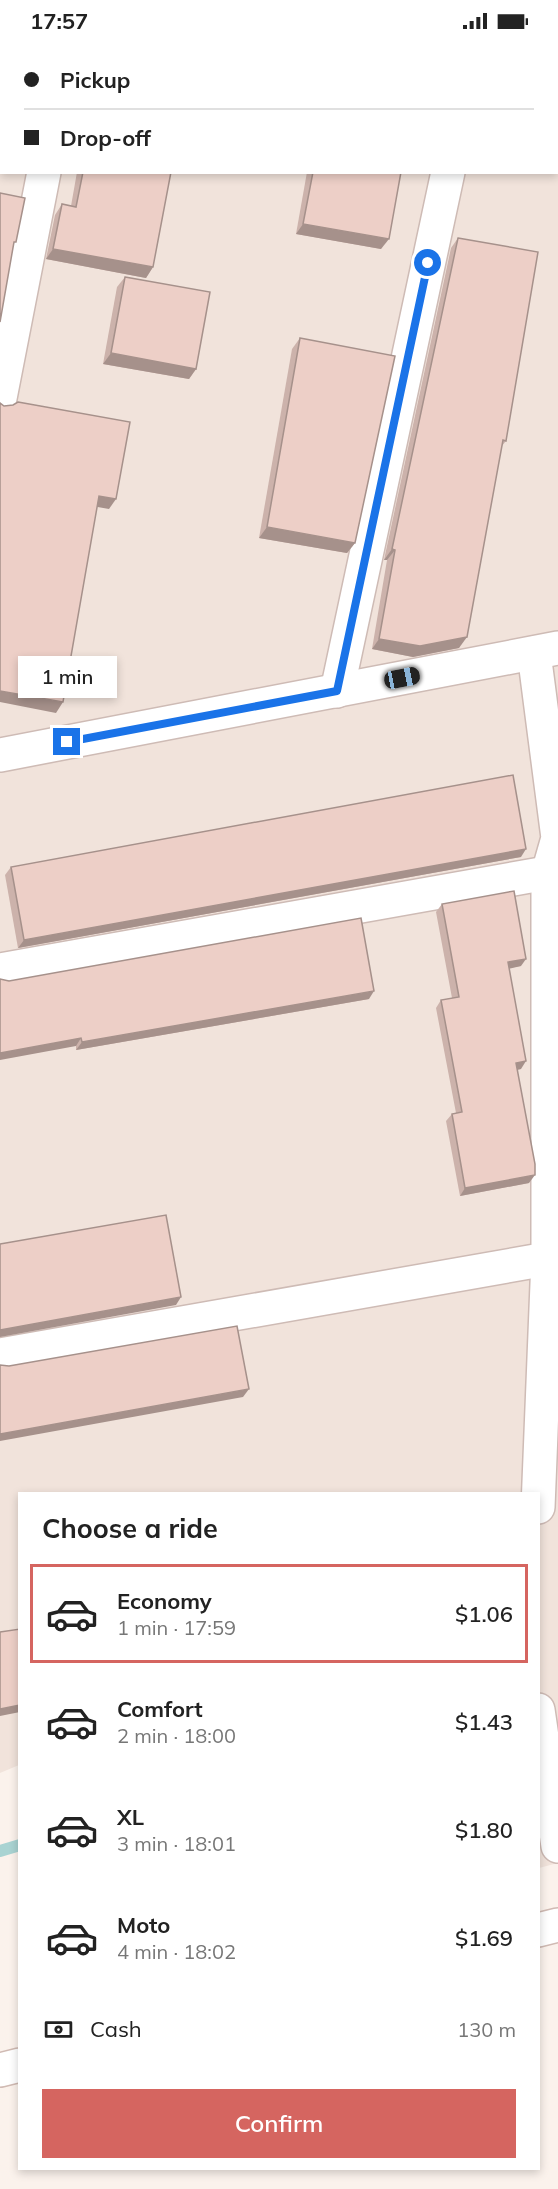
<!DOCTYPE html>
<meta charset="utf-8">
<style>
:root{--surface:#fff;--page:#f6f6f6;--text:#222;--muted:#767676;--line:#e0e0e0;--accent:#d56560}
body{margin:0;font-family:Mulish,sans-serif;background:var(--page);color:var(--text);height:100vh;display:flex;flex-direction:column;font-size:22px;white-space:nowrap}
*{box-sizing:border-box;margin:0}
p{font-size:20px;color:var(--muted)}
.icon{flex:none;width:33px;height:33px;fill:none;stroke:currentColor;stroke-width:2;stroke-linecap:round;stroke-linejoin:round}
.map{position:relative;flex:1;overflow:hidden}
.panel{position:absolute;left:18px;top:1450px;width:522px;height:678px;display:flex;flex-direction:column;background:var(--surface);border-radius:0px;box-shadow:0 3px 9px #0003}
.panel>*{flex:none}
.guide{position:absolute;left:0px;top:0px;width:558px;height:132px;box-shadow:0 3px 9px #0003;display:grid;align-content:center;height:132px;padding:0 24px;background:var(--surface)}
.end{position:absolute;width:27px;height:27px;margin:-14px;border:8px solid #1a73e8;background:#fff;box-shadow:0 0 0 3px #fff}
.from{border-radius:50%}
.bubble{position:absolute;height:42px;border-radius:0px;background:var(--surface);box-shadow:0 3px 9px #0003;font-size:20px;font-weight:600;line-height:42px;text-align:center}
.car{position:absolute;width:18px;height:36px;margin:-18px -9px;border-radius:8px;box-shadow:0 0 4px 2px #0007;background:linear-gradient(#222 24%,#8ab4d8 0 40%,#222 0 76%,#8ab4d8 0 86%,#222 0)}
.guide b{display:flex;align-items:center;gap:21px;height:57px;font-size:22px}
.guide b+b{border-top:2px solid var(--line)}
.guide i{width:15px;height:15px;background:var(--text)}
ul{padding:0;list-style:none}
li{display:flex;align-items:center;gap:18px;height:99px;margin:0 12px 9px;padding:0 12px;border:3px solid transparent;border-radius:0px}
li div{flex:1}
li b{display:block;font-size:22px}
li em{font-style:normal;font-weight:600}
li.selected{border-color:var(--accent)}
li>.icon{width:54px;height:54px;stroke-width:1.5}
h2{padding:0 24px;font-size:27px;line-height:72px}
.pay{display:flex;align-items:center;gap:15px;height:66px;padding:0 24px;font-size:22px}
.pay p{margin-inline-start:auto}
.cta{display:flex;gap:12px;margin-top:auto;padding:12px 24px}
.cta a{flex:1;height:69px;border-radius:0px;background:var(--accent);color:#fff;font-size:24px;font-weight:600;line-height:69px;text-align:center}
.status{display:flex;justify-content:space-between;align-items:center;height:42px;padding:0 30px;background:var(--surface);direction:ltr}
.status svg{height:16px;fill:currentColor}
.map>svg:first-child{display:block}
.residential{fill:#f1e3db}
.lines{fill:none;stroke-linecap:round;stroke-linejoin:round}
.stream{stroke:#a9d3d2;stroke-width:12}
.street-casing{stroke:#cebbb5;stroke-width:36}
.secondary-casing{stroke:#d0bab3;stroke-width:36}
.street{stroke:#fff;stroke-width:33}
.secondary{stroke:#fff;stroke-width:33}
.wall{fill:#ccb2ab}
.shaded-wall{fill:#a6918b}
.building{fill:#edcfc7;stroke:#a6918b;stroke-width:1.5}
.route{stroke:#1a73e8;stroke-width:8}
</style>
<div class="status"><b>17:57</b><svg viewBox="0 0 49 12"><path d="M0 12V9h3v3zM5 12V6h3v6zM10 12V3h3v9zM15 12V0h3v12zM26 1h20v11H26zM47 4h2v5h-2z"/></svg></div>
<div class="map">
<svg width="558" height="2147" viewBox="0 0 558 2147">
<rect width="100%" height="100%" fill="#fbf2ec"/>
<path class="residential" d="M0 0 241 1 2 2V130H556L558 53V1821L539 1826 538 1452H20L19 1723 0 1731Z"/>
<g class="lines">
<path class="stream" d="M0 1809 20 1803"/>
<defs>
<g id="street">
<path d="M137 0 146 2"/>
<path d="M70 2V0"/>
<path d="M556 70H558"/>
<path d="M0 356 44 130"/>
<path d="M534 611 558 796 548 831V1217L538 1465"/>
<path d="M337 649 448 130"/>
<path d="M0 713 558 606"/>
<path d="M0 928 558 829"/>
<path d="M0 1313 558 1215"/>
<path d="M538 1668 558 1804"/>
</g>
<g id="secondary">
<path d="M538 1888 558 1883"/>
<path d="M0 2028 20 2023"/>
</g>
</defs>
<use href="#street" class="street-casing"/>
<use href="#secondary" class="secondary-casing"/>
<use href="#street" class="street"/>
<use href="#secondary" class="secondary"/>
</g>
<g class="wall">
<path d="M77 130H171L153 225 146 236 46 217 55 173 62 162 71 164Z"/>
<path d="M307 130H401L381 207 296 192Z"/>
<path d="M458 196 506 399 501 405 459 606 413 615 372 607 387 518H384L451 206Z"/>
<path d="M125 235 196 327 189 337 103 322 117 245Z"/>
<path d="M300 296 355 501 347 511 259 496 292 307Z"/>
<path d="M521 815 18 906 5 833 11 825Z"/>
<path d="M442 862 521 924 509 926 521 1027 517 1028 529 1141 460 1154 446 1079 452 1072 456 1071 436 966 441 958 452 956 436 870Z"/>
<path d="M9 939 369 957 76 1008V1004Z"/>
</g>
<g class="shaded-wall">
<path d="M303 182 389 197 381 207 296 192Z"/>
<path d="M53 207 153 225 146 236 46 217Z"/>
<path d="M111 311 196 327 189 337 103 322Z"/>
<path d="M99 454 116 457 109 467 92 464Z"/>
<path d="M267 485 355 501 347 511 259 496Z"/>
<path d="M392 507 395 508 387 518H384Z"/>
<path d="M467 595 459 606 413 615 372 607 379 597Z"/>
<path d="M0 649 63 660 56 671 0 660Z"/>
<path d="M526 807 521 815 18 906 24 898Z"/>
<path d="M526 917 521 924 503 928 508 920Z"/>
<path d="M374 949 369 957 76 1008 82 1000Z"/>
<path d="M81 996 76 1004 0 1018V1011Z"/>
<path d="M526 1019 521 1027 510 1029 516 1021Z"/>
<path d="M535 1133 529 1141 460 1154 465 1146Z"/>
<path d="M181 1255 176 1263 0 1295V1288Z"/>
<path d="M249 1347 243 1355 0 1399V1392Z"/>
<path d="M20 1663V1670L0 1674V1667Z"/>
</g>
<g class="building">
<path d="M83 130H171L153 225 53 207 62 162 76 165Z"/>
<path d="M313 130H401L389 197 303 182Z"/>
<path d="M0 151 25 156 16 200H14L0 280Z"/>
<path d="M458 196 538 210 506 399 503 398 467 595 420 604 379 597 395 508 392 507Z"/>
<path d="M125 235 210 250 196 327 111 311Z"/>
<path d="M300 296 395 314 355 501 267 485Z"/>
<path d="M18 360 130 380 116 457 99 454 63 660 0 649V361L4 364 13 363Z"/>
<path d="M513 733 526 807 24 898 11 825Z"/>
<path d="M514 849 526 917 508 920 526 1019 516 1021 535 1122V1133L465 1146 452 1072 462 1070 441 958 459 955 442 862Z"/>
<path d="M361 876 374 949 82 1000 81 996 0 1011V937L9 939Z"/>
<path d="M166 1173 181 1255 0 1288V1202Z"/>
<path d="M237 1284 249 1347 0 1392V1323L9 1324Z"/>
<path d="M20 1587V1663L0 1667V1590Z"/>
</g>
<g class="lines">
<path class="route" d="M67 700 337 649 428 221"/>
</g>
</svg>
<i class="end from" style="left:428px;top:221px"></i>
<i class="end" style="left:67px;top:700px"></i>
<div class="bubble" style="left:18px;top:614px;width:99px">1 min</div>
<i class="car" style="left:402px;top:636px;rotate:79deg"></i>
<div class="guide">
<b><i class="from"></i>Pickup</b>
<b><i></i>Drop-off</b>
</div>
<section class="panel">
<h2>Choose a ride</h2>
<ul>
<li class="selected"><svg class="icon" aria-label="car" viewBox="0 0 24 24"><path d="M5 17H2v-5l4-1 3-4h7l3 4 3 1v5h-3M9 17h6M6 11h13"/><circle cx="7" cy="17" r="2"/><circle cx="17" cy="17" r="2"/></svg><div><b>Economy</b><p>1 min · 17:59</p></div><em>$1.06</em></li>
<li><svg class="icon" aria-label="car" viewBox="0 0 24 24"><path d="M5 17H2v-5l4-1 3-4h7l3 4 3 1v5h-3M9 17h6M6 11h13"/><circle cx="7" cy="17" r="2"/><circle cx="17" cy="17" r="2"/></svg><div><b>Comfort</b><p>2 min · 18:00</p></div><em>$1.43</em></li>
<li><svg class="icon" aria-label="car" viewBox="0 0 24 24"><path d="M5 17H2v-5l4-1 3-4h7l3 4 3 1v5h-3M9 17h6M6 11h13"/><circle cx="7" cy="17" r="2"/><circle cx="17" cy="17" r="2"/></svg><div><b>XL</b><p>3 min · 18:01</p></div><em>$1.80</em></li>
<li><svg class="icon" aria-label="car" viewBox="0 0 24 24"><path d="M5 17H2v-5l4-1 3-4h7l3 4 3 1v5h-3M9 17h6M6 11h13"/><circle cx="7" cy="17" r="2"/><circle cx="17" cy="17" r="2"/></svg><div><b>Moto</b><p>4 min · 18:02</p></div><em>$1.69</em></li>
</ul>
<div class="pay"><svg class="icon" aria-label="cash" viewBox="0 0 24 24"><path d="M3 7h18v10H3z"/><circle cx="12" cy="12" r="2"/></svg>Cash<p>130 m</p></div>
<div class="cta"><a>Confirm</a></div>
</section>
</div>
